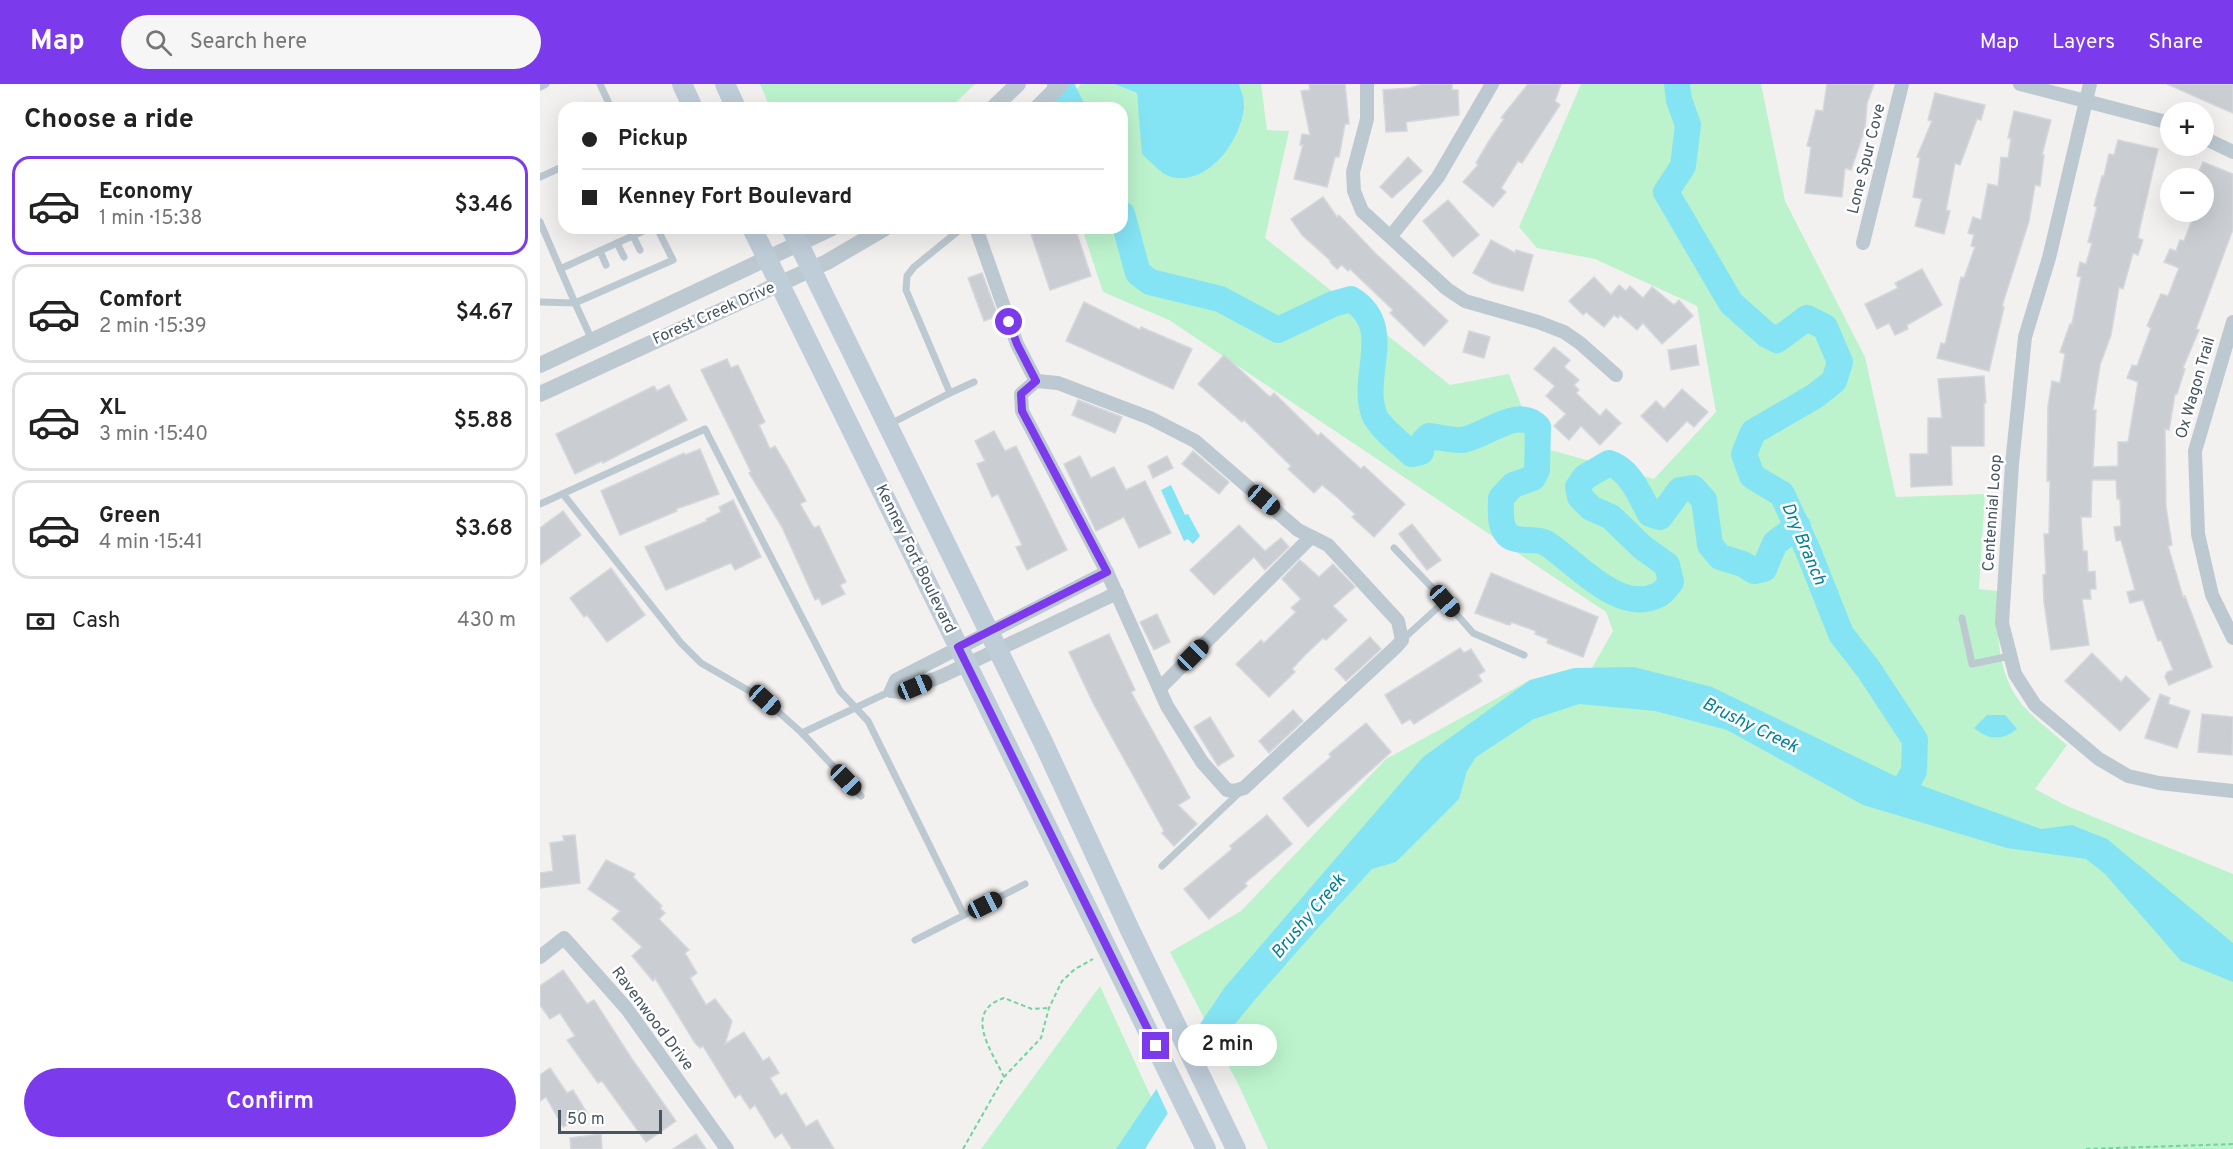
<!DOCTYPE html>
<meta charset="utf-8">
<style>
:root{--surface:#fff;--page:#f6f6f6;--text:#222;--muted:#767676;--line:#e0e0e0;--accent:#7c3aed}
body{margin:0;font-family:Overpass,sans-serif;background:var(--page);color:var(--text);height:100vh;display:flex;flex-direction:column;font-size:22px;white-space:nowrap}
*{box-sizing:border-box;margin:0}
p{font-size:20px;color:var(--muted)}
.icon{flex:none;width:33px;height:33px;fill:none;stroke:currentColor;stroke-width:2;stroke-linecap:round;stroke-linejoin:round}
.map{position:relative;flex:1;overflow:hidden}
.side{display:flex;flex-direction:column;background:var(--surface);width:540px}
.side>*{flex:none}
.top-card{position:absolute;left:18px;top:18px;width:570px;height:132px;border-radius:18px;box-shadow:0 6px 24px #0002;display:grid;align-content:center;height:132px;padding:0 24px;background:var(--surface)}
.controls{position:absolute;left:1620px;top:18px;display:grid;gap:12px}
.controls a{display:grid;place-items:center;width:54px;height:54px;border-radius:50%;background:var(--surface);box-shadow:0 6px 24px #0002;font-size:30px}
.scale{position:absolute;left:18px;bottom:15px;width:104px;box-sizing:border-box;padding-left:6px;border:3px solid #465560;border-top:0;font-size:16px;line-height:21px;white-space:nowrap;color:#465560;-webkit-text-stroke:4px #fff;paint-order:stroke}
.end{position:absolute;width:27px;height:27px;margin:-14px;border:8px solid #7c3aed;background:#fff;box-shadow:0 0 0 3px #fff}
.from{border-radius:50%}
.bubble{position:absolute;height:42px;border-radius:21px;background:var(--surface);box-shadow:0 6px 24px #0002;font-size:20px;font-weight:600;line-height:42px;text-align:center}
.car{position:absolute;width:18px;height:36px;margin:-18px -9px;border-radius:8px;box-shadow:0 0 4px 2px #0007;background:linear-gradient(#222 24%,#8ab4d8 0 40%,#222 0 76%,#8ab4d8 0 86%,#222 0)}
.top-card b{display:flex;align-items:center;gap:21px;height:57px;font-size:22px}
.top-card b+b{border-top:2px solid var(--line)}
.top-card i{width:15px;height:15px;background:var(--text)}
ul{padding:0;list-style:none}
li{display:flex;align-items:center;gap:18px;height:99px;margin:0 12px 9px;padding:0 12px;border:3px solid var(--line);border-radius:18px}
li div{flex:1}
li b{display:block;font-size:22px}
li em{font-style:normal;font-weight:600}
li.active{border-color:var(--accent)}
li>.icon{width:54px;height:54px;stroke-width:1.5}
h2{padding:0 24px;font-size:27px;line-height:72px}
.pay{display:flex;align-items:center;gap:15px;height:66px;padding:0 24px;font-size:22px}
.pay p{margin-inline-start:auto}
.button{display:flex;gap:12px;margin-top:auto;padding:12px 24px}
.button a{flex:1;height:69px;border-radius:36px;background:var(--accent);color:#fff;font-size:24px;font-weight:600;line-height:69px;text-align:center}
header{display:flex;align-items:center;gap:36px;box-sizing:border-box;height:84px;padding:0 30px;background:var(--accent);color:#fff}
header strong{font-size:28px}
nav{display:flex;gap:33px;margin-inline-start:auto;font-size:21px}
.search{width:420px;height:54px;background:var(--page);display:flex;align-items:center;gap:15px;box-sizing:border-box;padding:0 21px;border-radius:33px;color:var(--muted);font-size:22px}
main{display:flex;flex:1;min-height:0}
.map>svg:first-child{display:block}
.green{fill:#bcf3cd}
.water{fill:#85e4f4}
.pier{fill:#f3f0f0}
.lines{fill:none;stroke-linecap:round;stroke-linejoin:round}
.river{stroke:#85e4f4;stroke-width:26}
.building{fill:#caced3;stroke:#d4d7dc;stroke-width:1.5}
.path{stroke:#70d59d;stroke-width:2;stroke-dasharray:4.5 3;stroke-linecap:butt}
.service{stroke:#bdc9d1;stroke-width:7}
.minor{stroke:#bdc9d1;stroke-width:14}
.tertiary{stroke:#bdc9d1;stroke-width:16}
.secondary{stroke:#bfcdd9;stroke-width:20}
.route{stroke:#7c3aed;stroke-width:8}
.labels{text-anchor:middle;dominant-baseline:central;stroke-width:5;stroke-linejoin:round;paint-order:stroke}
.street-label{font-size:16px;fill:#465560;stroke:#fff}
.water-label{font-size:18px;font-style:italic;fill:#038297;stroke:#fff}
</style>
<header>
<strong>Map</strong>
<div class="search"><svg class="icon" aria-label="search" viewBox="0 0 24 24"><circle cx="10" cy="10" r="6"/><path d="M15 15l6 6"/></svg>Search here</div>
<nav><a>Map</a><a>Layers</a><a>Share</a></nav>
</header>
<main>
<section class="side">
<h2>Choose a ride</h2>
<ul>
<li class="active"><svg class="icon" aria-label="car" viewBox="0 0 24 24"><path d="M5 17H2v-5l4-1 3-4h7l3 4 3 1v5h-3M9 17h6M6 11h13"/><circle cx="7" cy="17" r="2"/><circle cx="17" cy="17" r="2"/></svg><div><b>Economy</b><p>1 min · 15:38</p></div><em>$3.46</em></li>
<li><svg class="icon" aria-label="car" viewBox="0 0 24 24"><path d="M5 17H2v-5l4-1 3-4h7l3 4 3 1v5h-3M9 17h6M6 11h13"/><circle cx="7" cy="17" r="2"/><circle cx="17" cy="17" r="2"/></svg><div><b>Comfort</b><p>2 min · 15:39</p></div><em>$4.67</em></li>
<li><svg class="icon" aria-label="car" viewBox="0 0 24 24"><path d="M5 17H2v-5l4-1 3-4h7l3 4 3 1v5h-3M9 17h6M6 11h13"/><circle cx="7" cy="17" r="2"/><circle cx="17" cy="17" r="2"/></svg><div><b>XL</b><p>3 min · 15:40</p></div><em>$5.88</em></li>
<li><svg class="icon" aria-label="car" viewBox="0 0 24 24"><path d="M5 17H2v-5l4-1 3-4h7l3 4 3 1v5h-3M9 17h6M6 11h13"/><circle cx="7" cy="17" r="2"/><circle cx="17" cy="17" r="2"/></svg><div><b>Green</b><p>4 min · 15:41</p></div><em>$3.68</em></li>
</ul>
<div class="pay"><svg class="icon" aria-label="cash" viewBox="0 0 24 24"><path d="M3 7h18v10H3z"/><circle cx="12" cy="12" r="2"/></svg>Cash<p>430 m</p></div>
<div class="button"><a>Confirm</a></div>
</section>
<div class="map">
<svg width="1693" height="1065" viewBox="0 0 1693 1065">
<rect width="100%" height="100%" fill="#f3f0f0"/>
<g class="green">
<path d="M220 0H435L410 24H230Z"/>
<path d="M541 0H574L597 9 599 25 705 21 699 0H721L727 46 749 47 725 154 910 301 969 290 986 334 1007 365 1114 395 1176 328 1157 222 1055 175 997 164 979 143 1041 0H1221L1245 117 1325 273 1356 413 1445 410 1439 505 1457 507C1457 548 1456 595 1488 627 1500 639 1514 650 1527 661L1495 705 1527 722 1693 790V1065H728L700 1004 630 868 701 827 846 675 990 596 1049 589 1073 547 1066 528 629 236 563 208 542 144H582V24H522Z"/>
<path d="M560 902 622 1037 605 1065H441Z"/>
</g>
<g class="water">
<path d="M574 0H699C701 7 705 16 704 23 701 56 669 102 631 93 621 90 610 77 602 70L597 9Z"/>
<path d="M631 401 645 431 648 430 660 452 653 460 648 455 644 457 621 406Z"/>
<path d="M1094 583 1172 603 1353 691 1501 745 1532 741 1567 755 1693 859V898L1641 877 1565 790 1546 775 1467 764 1323 721 1187 646 1115 627 1039 620 994 635 936 673 927 687 919 715 856 778 832 785C751 874 668 962 605 1065H576L685 903 883 673 990 596 1034 584Z"/>
<path d="M1447 631H1465L1477 645C1462 657 1448 656 1434 644Z"/>
</g>
<path class="pier" d="M656 941 672 975 629 1032 615 1002Z"/>
<g class="lines">
<g class="river">
<path d="M520 0 532 24"/>
<path d="M1137 0 1139 16 1148 41 1143 82 1126 108 1191 219 1227 251 1237 256 1267 234 1285 243 1300 278 1294 297 1275 312 1213 348 1204 370 1212 392 1242 410 1269 469 1301 550 1329 586 1375 656 1374 687 1358 715"/>
<path d="M582 130 598 189 610 198 680 215 738 246 793 220 811 215C856 243 820 291 834 330 838 342 862 361 872 370L881 368 883 358 889 352C899 353 912 357 922 356 945 353 978 321 998 343L997 386 993 394 973 401 961 414C961 426 959 441 967 450 976 460 995 453 1006 459 1036 478 1079 531 1118 511 1123 509 1128 502 1131 498L1127 481 1102 463 1071 433 1051 424 1040 413 1038 403 1045 393 1069 379C1090 385 1100 412 1110 430L1120 433 1140 406 1153 404 1164 416 1170 461 1180 473 1203 480 1214 487 1224 485 1235 459 1258 442"/>
</g>
</g>
<g class="building">
<path d="M769 0H805L809 40H805L799 73H795L787 103 754 95 763 61H760L762 50 770 51 761 7 770 6Z"/>
<path d="M883 0H912V6H918L919 31 866 38 867 47 846 48 843 6 869 4Z"/>
<path d="M988 0H1021L1015 17 1020 21 982 79 978 77 961 104 966 108 953 123 923 98 938 81 936 79 949 57 964 35 961 34Z"/>
<path d="M1287 0H1334L1327 19 1325 45 1311 86 1305 84 1302 113 1265 109 1271 63 1267 62 1276 26 1283 27Z"/>
<path d="M1627 0H1693V29L1681 24Z"/>
<path d="M1395 9 1445 21 1441 36 1437 35 1420 81 1415 79 1406 126 1410 127 1404 150 1375 142 1382 115 1373 113 1380 74 1377 73 1392 37 1388 36Z"/>
<path d="M1474 27 1511 36 1502 71H1504L1500 102 1495 101 1489 137 1462 222 1464 223 1449 287 1397 274 1401 259 1405 260 1421 193 1424 194 1435 163 1431 162 1434 151 1428 149 1433 133 1441 136 1448 100 1458 102 1461 73 1468 74 1471 54H1468Z"/>
<path d="M1578 56 1618 65 1600 143 1598 154 1603 156 1598 171 1593 169 1583 205 1579 203 1571 251 1560 281 1553 326H1556L1553 383 1578 382V358H1588L1598 298 1587 294 1592 281 1597 282 1611 244 1607 242 1621 210 1628 212 1639 184 1624 178 1630 165 1636 167 1640 156 1644 157 1655 128H1664V94L1657 92 1663 78 1693 90V145L1656 245 1659 246 1643 284 1645 285 1637 310H1635L1629 346 1625 345 1626 423 1632 461 1628 462 1643 513 1645 512 1672 583 1629 601 1625 593 1627 588 1633 586 1621 556 1618 557 1603 516 1590 519 1587 508 1595 506 1581 456 1576 457 1574 443 1581 442 1580 415H1577L1576 396H1552L1551 433H1541L1543 467H1547L1548 488 1555 487 1556 505H1550L1551 515H1542L1549 561 1511 566 1504 518 1503 491 1506 490 1504 450H1509L1510 397H1507L1508 322 1512 297 1520 299 1525 270 1520 268 1530 240H1532L1541 193 1537 192 1540 178 1546 180 1552 159 1548 158 1557 123 1554 122 1562 92H1564L1569 70 1574 71Z"/>
<path d="M868 73 882 87 852 114 840 103Z"/>
<path d="M783 113 797 133 799 131 835 169 908 237 884 262 850 229 853 226 810 185 808 187 802 181 797 185 790 178 791 177 762 151 751 135Z"/>
<path d="M908 116 939 151 913 173 883 137Z"/>
<path d="M489 144H535L551 192 510 206Z"/>
<path d="M951 156 975 169 976 166 993 171 983 207 952 199 933 189Z"/>
<path d="M1382 185 1402 221 1367 241 1368 245 1355 251 1349 239 1337 245 1325 220 1358 204 1355 199Z"/>
<path d="M442 189 458 232 444 237 428 194Z"/>
<path d="M1054 193 1071 211 1079 201 1086 207 1090 202 1103 214 1112 203 1134 221 1139 216 1153 232 1122 260 1103 239 1097 246 1080 231 1078 234 1074 231 1064 243 1046 228 1043 231 1029 217Z"/>
<path d="M544 218 600 246 601 243 652 265 633 305 526 257Z"/>
<path d="M929 247 950 253 944 274 923 268Z"/>
<path d="M1156 261 1159 281 1131 286 1128 266Z"/>
<path d="M1014 263 1030 276 1024 283 1039 296 1034 301 1039 306 1036 309 1060 332 1066 325 1081 339 1060 361 1041 342 1029 356 1014 342 1026 330 1006 312 1015 302 994 285Z"/>
<path d="M684 271 730 313 734 309 778 352 781 349 821 385 824 382 865 420 834 453 812 433 815 430 798 414 782 401 774 409 748 385 751 382 704 336 702 338 658 300Z"/>
<path d="M187 275 191 284 198 281 225 338 219 341 230 365 235 362 247 382 266 417 260 420 274 444 279 442 306 498 300 501 305 510 282 521 279 514 275 516 242 443 209 389 211 388 161 286Z"/>
<path d="M1444 292 1446 319H1444V362H1411L1412 401 1371 403 1370 370H1388V334H1402L1398 295Z"/>
<path d="M129 301 147 336 63 379 62 377 35 390 16 350 114 302 117 307Z"/>
<path d="M1142 305 1168 328 1154 343 1147 337 1127 358 1101 332 1116 317 1124 325Z"/>
<path d="M538 316 582 333 575 349 532 331Z"/>
<path d="M454 347 465 367 476 362 527 466 487 486 476 463 482 461 458 410 452 413 437 380 445 377 435 357Z"/>
<path d="M160 365 179 410 136 425 137 427 80 451 61 407 144 369 145 371Z"/>
<path d="M653 367 689 398 679 410 642 380Z"/>
<path d="M540 372 551 394 574 383 586 406 605 397 631 449 599 464 584 433 556 447 524 380Z"/>
<path d="M627 372 633 384 613 394 608 382Z"/>
<path d="M193 416 221 473 195 486 191 479 126 506 105 463 167 437 166 435 181 428 179 423Z"/>
<path d="M23 427 41 451 0 481V444Z"/>
<path d="M872 440 901 476 887 486 859 450Z"/>
<path d="M699 441 725 467 741 454 749 463 725 486 714 473 674 511 650 486Z"/>
<path d="M760 476 779 493 793 480 815 503 793 522 807 536 786 556 783 554 765 571 752 585 755 588 729 613 696 580 721 556 724 559 756 528 751 524 761 515 742 495Z"/>
<path d="M71 484 105 531 67 558 47 531 44 533 30 514Z"/>
<path d="M951 489 1058 533 1043 573 1007 559 1008 555 995 550 996 547 971 538 970 541 966 540 935 529Z"/>
<path d="M617 530 630 558 614 566 600 538Z"/>
<path d="M569 550 595 606 591 608 650 714 638 721 657 740 634 762 622 749 624 747 553 619 529 568Z"/>
<path d="M830 553 841 565 806 597 795 585Z"/>
<path d="M920 564 924 569 931 565 945 587 938 591 942 597 874 640 870 635 862 640 845 611Z"/>
<path d="M1552 569 1581 598 1586 592 1610 615 1580 647 1525 597Z"/>
<path d="M1620 610 1630 614 1628 620 1650 627 1637 664 1605 654Z"/>
<path d="M753 626 763 637 729 669 719 657Z"/>
<path d="M1662 630 1693 633 1692 671 1658 668Z"/>
<path d="M670 633 694 672 678 682 654 643Z"/>
<path d="M826 639 851 668 768 743 743 714 791 673 789 670Z"/>
<path d="M727 731 752 760 705 799 707 802 669 835 644 805 692 765 690 762Z"/>
<path d="M35 751 40 799 0 804V789L13 787 10 759 24 757 23 752Z"/>
<path d="M66 776 95 790 93 793 122 822 120 824 125 829 119 835 149 866 145 869 157 889 150 894 166 921 175 915 192 937 185 960 204 948 223 977 229 973 239 989 230 994 241 1012 246 1009 266 1043 277 1036 294 1065H252L242 1049 235 1054 215 1021 210 1025 200 1010 195 1014 163 962 160 964 155 959 115 894 113 897 92 872 102 863 72 835 80 827 48 805Z"/>
<path d="M23 886 47 920 54 916 92 975 136 1037 106 1058 62 997 58 999 32 963 27 956 35 952 20 929 10 935 0 921V902Z"/>
<path d="M10 984 27 1009 33 1006 47 1029 23 1043 6 1013 0 1017V991Z"/>
<path d="M61 1050 62 1065H31L30 1054Z"/>
<path d="M156 1050 166 1065H133Z"/>
</g>
<g class="lines">
<g class="path">
<path d="M464 993C452 967 422 928 464 914L492 925 509 924"/>
<path d="M423 1065 464 993 501 954 509 924 522 897 535 885 553 875"/>
<path d="M1546 1065 1693 1060"/>
</g>
<g class="service">
<path d="M60 0 71 24"/>
<path d="M0 3 6 0"/>
<path d="M0 93 24 82"/>
<path d="M0 138 35 219 133 176 117 144"/>
<path d="M93 152 100 166"/>
<path d="M77 159 84 173"/>
<path d="M60 167 66 181"/>
<path d="M20 185 110 144"/>
<path d="M0 218 35 219 52 256"/>
<path d="M410 309 434 298"/>
<path d="M350 340 410 309 366 206 367 192 374 183 422 144"/>
<path d="M23 410 141 559 161 579 225 616 262 649 321 712"/>
<path d="M0 420 165 345 300 607 328 637 424 831"/>
<path d="M854 464 905 517"/>
<path d="M1422 534 1432 580 1470 572"/>
<path d="M862 556 905 517 933 549 984 571"/>
<path d="M262 649 351 607"/>
<path d="M622 782 700 708"/>
<path d="M375 856 485 800"/>
</g>
<g class="minor">
<path d="M827 0V35L813 88 814 107 822 127 907 205 925 217 998 238 1024 248 1040 259 1076 291"/>
<path d="M1480 0 1630 39"/>
<path d="M1550 0 1509 174 1485 253 1472 380 1462 539 1475 590 1495 621 1559 675 1588 692 1619 699 1693 707"/>
<path d="M1664 54 1693 68"/>
<path d="M436 144 477 260 496 297"/>
<path d="M851 152 898 93 952 0"/>
<path d="M1323 159 1362 0"/>
<path d="M1693 238 1655 367 1658 450 1672 511 1693 554"/>
<path d="M496 297 518 299 610 334 655 357 758 446 788 461 858 537 862 556 857 562 704 704 694 707 687 706 662 678 627 622 567 488 482 327 481 310Z"/>
<path d="M567 488 356 596 351 607 362 608 402 592 577 509"/>
<path d="M620 604 771 453"/>
<path d="M0 873 24 854 87 925 187 1065"/>
</g>
<g class="tertiary">
<path d="M453 24 478 0"/>
<path d="M497 24 521 0"/>
<path d="M0 281 292 144"/>
<path d="M0 310 287 178 345 144"/>
</g>
<g class="secondary">
<path d="M142 0 153 24"/>
<path d="M185 0 196 24"/>
<path d="M212 144 666 1065"/>
<path d="M251 144 503 658 590 846 696 1065"/>
</g>
</g>
<g class="lines">
<path class="route" d="M469 238 477 260 496 297 481 310 482 327 567 488 418 563 616 962"/>
</g>
<g class="labels">
<g class="street-label">
<text transform="translate(1327 75) rotate(-76)">Lone Spur Cove</text>
<text transform="translate(174 230) rotate(-24)">Forest Creek Drive</text>
<text transform="translate(1656 304) rotate(-74)">Ox Wagon Trail</text>
<text transform="translate(1453 429) rotate(-86)">Centennial Loop</text>
<text transform="translate(375 475) rotate(64)">Kenney Fort Boulevard</text>
<text transform="translate(112 935) rotate(53)">Ravenwood Drive</text>
</g>
<g class="water-label">
<text transform="translate(1263 460) rotate(67)">Dry Branch</text>
<text transform="translate(1210 642) rotate(26)">Brushy Creek</text>
<text transform="translate(769 833) rotate(-50)">Brushy Creek</text>
</g>
</g>
</svg>
<div class="controls">
<a>+</a>
<a>−</a>
</div>
<div class="scale">50 m</div>
<i class="end from" style="left:469px;top:238px"></i>
<i class="end" style="left:616px;top:962px"></i>
<div class="bubble" style="left:638px;top:940px;width:99px">2 min</div>
<i class="car" style="left:724px;top:416px;rotate:130deg"></i>
<i class="car" style="left:905px;top:517px;rotate:139deg"></i>
<i class="car" style="left:653px;top:571px;rotate:45deg"></i>
<i class="car" style="left:375px;top:603px;rotate:67deg"></i>
<i class="car" style="left:225px;top:616px;rotate:132deg"></i>
<i class="car" style="left:306px;top:696px;rotate:136deg"></i>
<i class="car" style="left:445px;top:821px;rotate:63deg"></i>
<div class="top-card">
<b><i class="from"></i>Pickup</b>
<b><i></i>Kenney Fort Boulevard</b>
</div>
</div>
</main>
